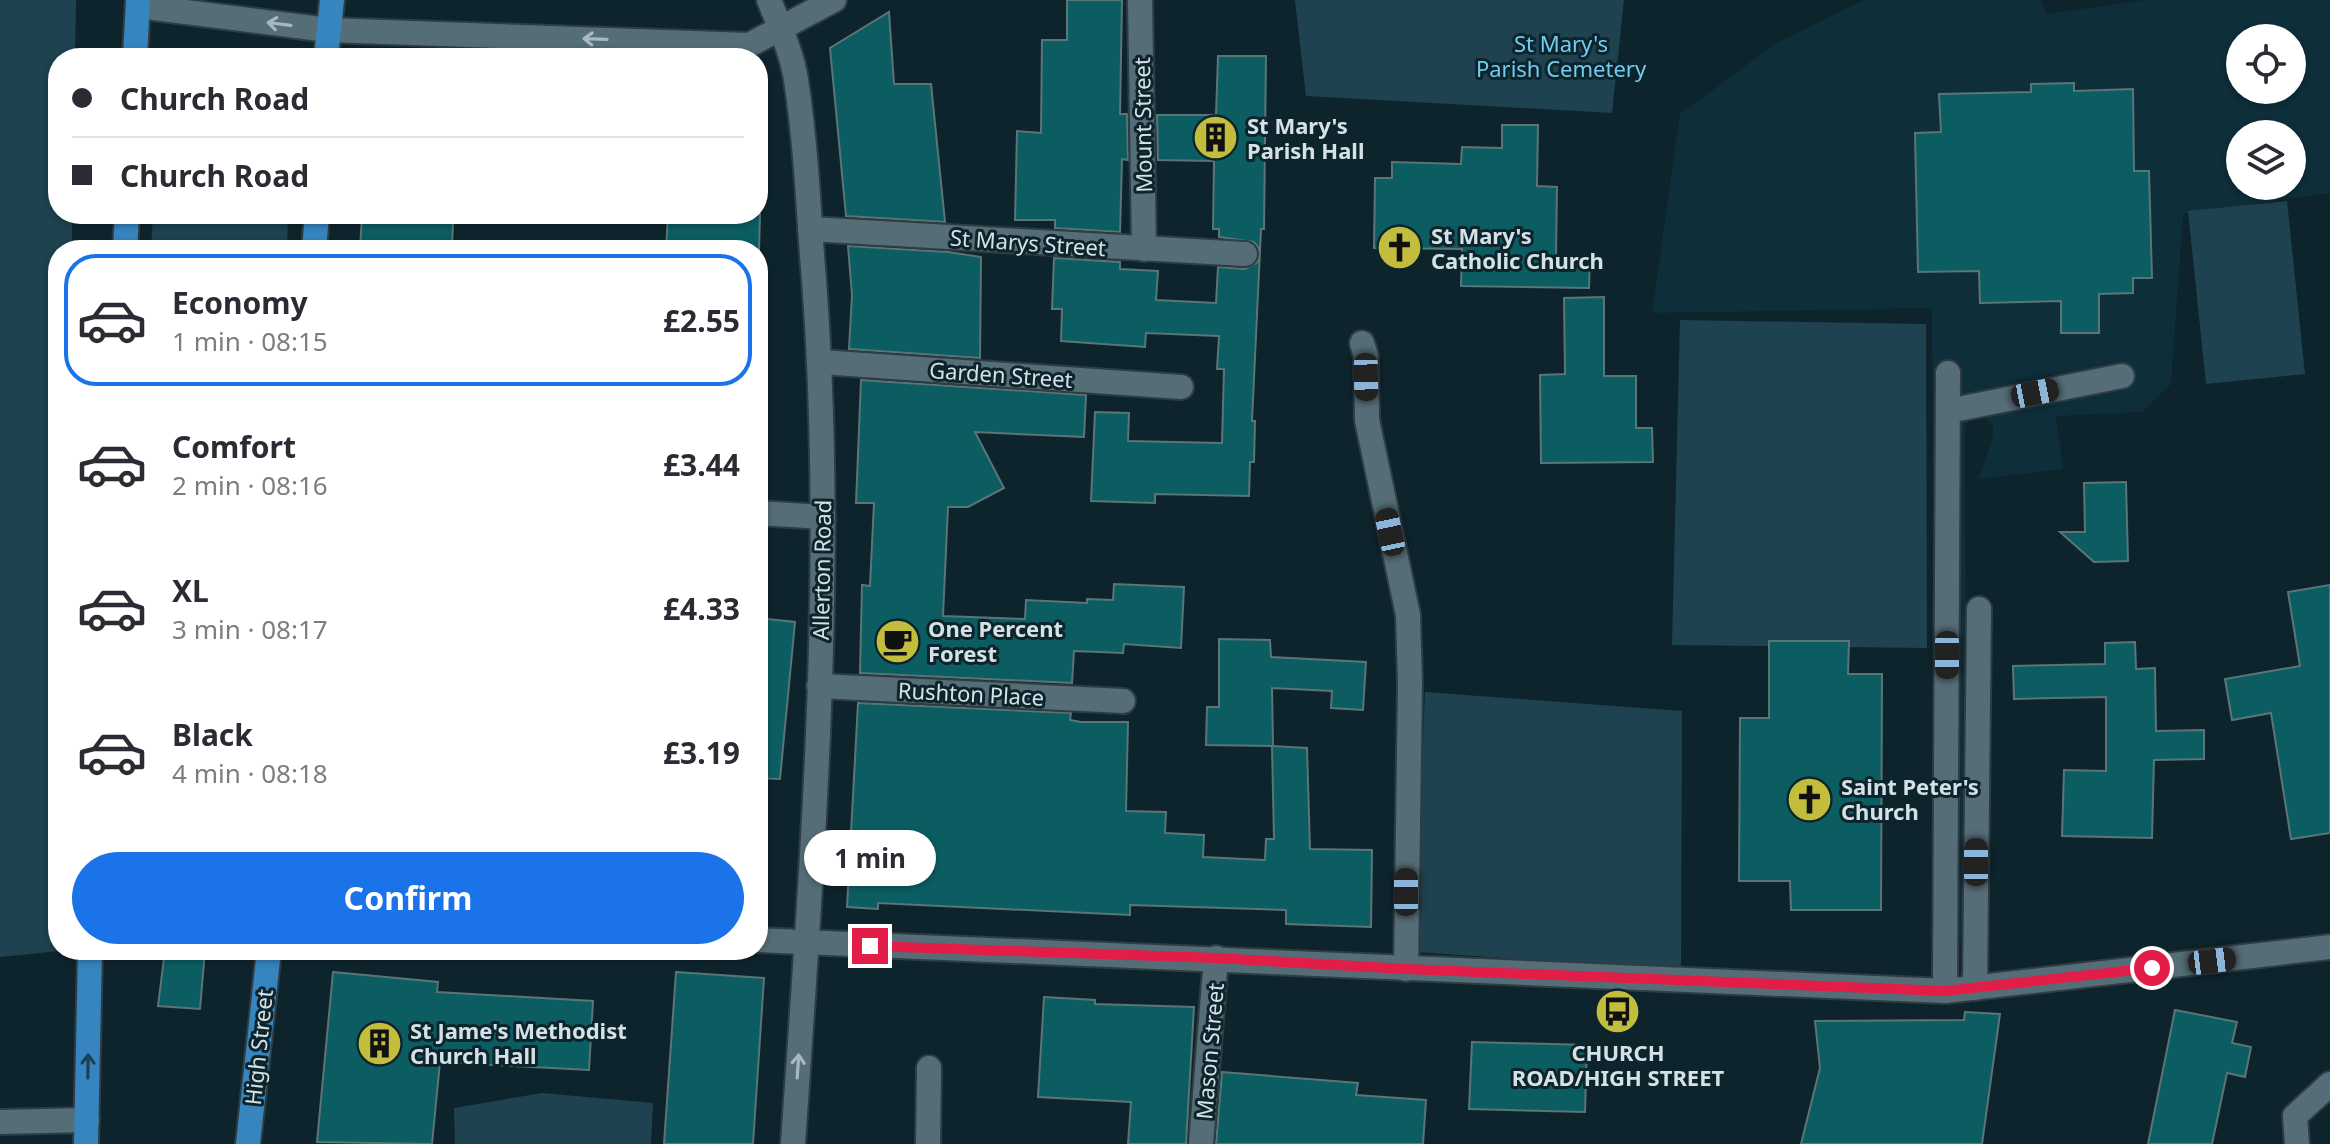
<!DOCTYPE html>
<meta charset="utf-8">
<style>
:root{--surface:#fff;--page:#f2f2f3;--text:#2b2b33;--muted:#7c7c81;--line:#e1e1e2;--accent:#1a73e8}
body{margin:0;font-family:"Noto Sans",sans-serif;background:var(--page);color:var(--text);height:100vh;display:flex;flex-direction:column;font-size:30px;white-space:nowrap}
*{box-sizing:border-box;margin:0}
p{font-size:26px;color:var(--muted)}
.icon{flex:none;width:44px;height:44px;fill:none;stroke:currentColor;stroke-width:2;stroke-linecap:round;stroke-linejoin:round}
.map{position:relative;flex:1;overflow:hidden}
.sheet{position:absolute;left:48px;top:240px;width:720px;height:720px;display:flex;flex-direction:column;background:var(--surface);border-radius:32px;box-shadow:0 2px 6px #0004}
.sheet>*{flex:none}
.guide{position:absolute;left:48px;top:48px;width:720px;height:176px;border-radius:32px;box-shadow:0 2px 6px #0004;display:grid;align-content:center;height:176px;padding:0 24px;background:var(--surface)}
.fabs{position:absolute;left:2226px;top:24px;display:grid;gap:16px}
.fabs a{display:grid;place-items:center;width:80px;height:80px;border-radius:50%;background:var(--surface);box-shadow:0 2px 6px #0004;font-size:40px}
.end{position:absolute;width:36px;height:36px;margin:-18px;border:10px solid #e11d48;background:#fff;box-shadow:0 0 0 4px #fff}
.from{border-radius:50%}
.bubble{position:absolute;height:56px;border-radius:28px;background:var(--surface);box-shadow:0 2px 6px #0004;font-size:26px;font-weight:700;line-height:56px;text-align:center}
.car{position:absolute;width:24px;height:48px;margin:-24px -12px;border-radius:10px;box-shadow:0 0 6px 2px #0007;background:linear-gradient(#222 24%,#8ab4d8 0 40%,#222 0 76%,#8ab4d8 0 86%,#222 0)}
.guide b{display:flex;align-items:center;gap:28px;height:76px;font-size:30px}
.guide b+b{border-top:2px solid var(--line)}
.guide i{width:20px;height:20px;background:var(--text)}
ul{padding:14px 0 0;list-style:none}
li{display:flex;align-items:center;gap:24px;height:132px;margin:0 16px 12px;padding:0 8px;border:4px solid transparent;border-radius:32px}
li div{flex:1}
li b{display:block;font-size:30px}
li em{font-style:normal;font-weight:700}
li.selected{border-color:var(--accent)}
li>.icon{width:72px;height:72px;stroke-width:1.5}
.button{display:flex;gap:16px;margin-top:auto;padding:16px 24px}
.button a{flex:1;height:92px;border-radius:48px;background:var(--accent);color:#fff;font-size:32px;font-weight:700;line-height:92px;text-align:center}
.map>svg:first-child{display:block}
.built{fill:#0e2e3a;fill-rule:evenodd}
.green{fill:#1e424f}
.building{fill:#0b5d62;stroke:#5a7577;stroke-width:2}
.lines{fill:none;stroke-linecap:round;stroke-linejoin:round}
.minor-casing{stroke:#2f3c42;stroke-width:28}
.major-casing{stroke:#2f3c42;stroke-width:28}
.minor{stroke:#556d77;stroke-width:24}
.major{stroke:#3685bf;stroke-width:24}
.oneway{stroke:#a8b8bf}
.oneway2{stroke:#1a4158}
.route{stroke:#e11d48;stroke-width:10}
.labels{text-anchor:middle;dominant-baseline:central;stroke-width:6;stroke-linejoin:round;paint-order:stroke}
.park-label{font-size:22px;fill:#70cdf0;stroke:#0e242c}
.street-label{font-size:22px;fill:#d4e1e6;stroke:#0e242c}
.poi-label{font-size:22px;font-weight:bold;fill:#d4e1e6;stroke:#0e242c;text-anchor:start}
</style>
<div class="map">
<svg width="2330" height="1144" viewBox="0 0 2330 1144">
<rect width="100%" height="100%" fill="#0e242c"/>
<path class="built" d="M1864 0H2041L2046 14 2145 0H2330V193L2183 214 2171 384 2142 412 2056 416 2063 469 1979 479 1993 436V425L1986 418 1978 416 1971 419 1965 427 1967 941H1935L1932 308 1652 313 1680 114 1778 42ZM2240 38H2292V90H2240ZM2240 134H2292V186H2240Z"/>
<g class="green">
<path d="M0 0H76L75 58H58V214H72V250H58L59 951 0 957Z"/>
<path d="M1295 0H1624L1612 113 1306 96Z"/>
<path d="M188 48 266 51 274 58H173Z"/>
<path d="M2287 201 2305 374 2206 384 2188 211Z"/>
<path d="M153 214H288L287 250H151Z"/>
<path d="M1680 320 1926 324 1927 648 1672 645Z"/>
<path d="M1425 692 1682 711 1681 970 1415 952Z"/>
<path d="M542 1093 653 1103 651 1144H455L454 1108Z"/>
</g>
<g class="building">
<path d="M1067 0H1122L1120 114H1127L1128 160 1122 159 1120 232 1055 228V220H1015L1017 131 1041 133 1042 40H1067Z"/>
<path d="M889 12 894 84H931L945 222 846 216 830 48Z"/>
<path d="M1218 56H1266L1264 229H1261L1252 421H1255L1254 462H1250L1249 496 1155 494V503L1091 501 1095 412 1129 413 1128 441 1222 443 1224 369H1217L1219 336 1146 333 1145 347 1061 341 1062 309H1052L1054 258 1120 262V269L1158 271 1156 300 1216 303 1218 267 1245 269 1258 262 1259 248 1254 242 1219 237V229H1213L1214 161 1158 160 1157 115H1216Z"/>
<path d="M2074 83V91L2133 89 2134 171H2149L2152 278H2133V293L2099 294V333H2061V301L1980 303 1979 271 1918 272 1915 133 1941 132 1939 94 2031 92V84Z"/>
<path d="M1502 125H1538L1537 186 1557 187 1556 257H1590L1589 288 1461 286 1462 249 1374 248 1375 178H1392V162L1461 164 1462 147 1502 148Z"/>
<path d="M362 214H423V219L453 221 452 250H360Z"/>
<path d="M668 214H760L759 250H666Z"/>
<path d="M848 246 948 252 981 257 980 358 849 349 852 295Z"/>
<path d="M1604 297V376H1636V428H1652L1653 462 1541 463 1540 375 1565 374 1564 298Z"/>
<path d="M861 380 1086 395 1084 437 975 432 1004 488 968 507H948L943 616 1025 619 1026 600 1087 603V599L1113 600 1114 584 1184 587 1181 648 1124 644 1123 653 1074 651 1072 683 860 673 862 585 870 586 874 503H856Z"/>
<path d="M2126 482 2128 561 2094 562 2060 532H2085L2084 483Z"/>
<path d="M2330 585V833L2291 839 2271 713 2232 720 2225 679 2300 666 2288 592Z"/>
<path d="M758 618 795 622 780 779 758 778Z"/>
<path d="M1219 639 1270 640 1271 657 1366 662 1363 710 1331 708 1332 691 1272 688 1273 746 1206 745 1207 707H1219Z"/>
<path d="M1769 641H1849L1848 674H1882L1881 910H1791L1790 881H1739L1740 718H1769Z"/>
<path d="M2135 642 2136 669 2155 668 2156 731 2204 730V759L2154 760 2152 838 2062 836 2064 770 2106 771V697L2014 699 2013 666 2105 664V643Z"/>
<path d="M858 703 1071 713 1070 720 1081 722H1128L1126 811 1166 812 1165 833 1204 835 1203 857 1265 860 1266 839H1274L1272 746 1307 748 1310 849 1372 850 1371 927 1286 924V910L1130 905V915L878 903V909L847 907Z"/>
<path d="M165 950H205L200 1009 158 1006Z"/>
<path d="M333 972 438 982 437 992 593 1001 589 1070 440 1062 432 1144 317 1142Z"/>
<path d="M676 972 764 978 753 1144H664Z"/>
<path d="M1044 997 1095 1000V1004L1194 1007 1186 1144H1128L1131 1102 1038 1097Z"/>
<path d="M2175 1010 2237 1022 2232 1043 2251 1047 2245 1077 2227 1073 2212 1144H2148Z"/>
<path d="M1965 1012 2000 1014 1982 1144H1801L1820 1068 1815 1021 1964 1020Z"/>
<path d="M1472 1042 1587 1045 1585 1112 1469 1109Z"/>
<path d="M1222 1072 1358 1083 1356 1095 1426 1100 1423 1144H1216Z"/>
</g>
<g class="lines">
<defs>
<g id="minor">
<path d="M769 0C779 25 792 53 796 80 805 138 808 197 812 255 837 550 813 849 793 1144"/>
<path d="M1140 0 1144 249"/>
<path d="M138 6 328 30 749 45 834 0"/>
<path d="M810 229 1245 254"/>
<path d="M1362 343 1366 356 1367 420 1408 615 1410 683 1406 969"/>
<path d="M821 362 1181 387"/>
<path d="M1948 411 2122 376"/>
<path d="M758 513 823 517"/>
<path d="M819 686 1123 701"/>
<path d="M758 940 1945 991 2330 947"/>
<path d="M1975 988 1979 609"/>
<path d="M1945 991 1948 373"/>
<path d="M0 1122 87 1120"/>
<path d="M928 1144 929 1068"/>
<path d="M1201 1144 1216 958"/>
<path d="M2297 1144 2295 1116 2330 1084"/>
</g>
<g id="major">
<path d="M135 58 138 0"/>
<path d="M326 58 332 0"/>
<path d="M125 250 127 214"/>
<path d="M314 250 317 214"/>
<path d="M86 1144 90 950"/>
<path d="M248 1144 269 950"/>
</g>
</defs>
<use href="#minor" class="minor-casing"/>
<use href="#major" class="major-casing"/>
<use href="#minor" class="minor"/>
<use href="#major" class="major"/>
</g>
<defs><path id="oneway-shaft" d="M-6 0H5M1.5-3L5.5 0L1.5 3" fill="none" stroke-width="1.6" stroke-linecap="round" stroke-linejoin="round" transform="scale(2)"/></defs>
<g class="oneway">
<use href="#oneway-shaft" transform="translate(279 24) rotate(-173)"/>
<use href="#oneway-shaft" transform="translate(595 39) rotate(-178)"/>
<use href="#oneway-shaft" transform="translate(798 1066) rotate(-86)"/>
</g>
<use class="oneway2" href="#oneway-shaft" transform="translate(88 1066) rotate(-89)"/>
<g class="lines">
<path class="route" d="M870 946 1216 958 1406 969 1945 991 2152 968"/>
</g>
<defs>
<symbol id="building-disc" viewBox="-11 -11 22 22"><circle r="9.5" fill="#c3bd3e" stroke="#0e242c"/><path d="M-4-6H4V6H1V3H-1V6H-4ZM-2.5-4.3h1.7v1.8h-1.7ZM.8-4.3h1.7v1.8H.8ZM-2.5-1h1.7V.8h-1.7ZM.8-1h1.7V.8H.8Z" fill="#111"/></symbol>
<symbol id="church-disc" viewBox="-11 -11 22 22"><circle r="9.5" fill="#c3bd3e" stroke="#0e242c"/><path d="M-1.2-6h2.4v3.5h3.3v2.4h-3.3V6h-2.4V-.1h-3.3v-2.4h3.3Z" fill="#111"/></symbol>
<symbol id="cafe-disc" viewBox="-11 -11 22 22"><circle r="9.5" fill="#c3bd3e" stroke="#0e242c"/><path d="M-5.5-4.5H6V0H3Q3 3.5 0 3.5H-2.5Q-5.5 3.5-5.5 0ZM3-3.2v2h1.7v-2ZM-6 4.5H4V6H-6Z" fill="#111"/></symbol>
<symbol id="bus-disc" viewBox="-11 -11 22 22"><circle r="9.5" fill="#c3bd3e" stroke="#0e242c"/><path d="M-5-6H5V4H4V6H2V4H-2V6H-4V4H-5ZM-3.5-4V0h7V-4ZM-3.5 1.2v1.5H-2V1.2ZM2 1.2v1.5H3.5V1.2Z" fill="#111"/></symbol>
</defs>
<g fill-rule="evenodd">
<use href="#building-disc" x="1190" y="112" width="51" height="51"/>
<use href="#church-disc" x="1374" y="222" width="51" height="51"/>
<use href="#cafe-disc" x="872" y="616" width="51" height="51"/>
<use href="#church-disc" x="1784" y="774" width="51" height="51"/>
<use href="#bus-disc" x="1592" y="986" width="51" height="51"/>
<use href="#building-disc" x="354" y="1018" width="51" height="51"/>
</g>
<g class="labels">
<g class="park-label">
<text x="1561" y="43">St Mary's<tspan x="1561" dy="25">Parish Cemetery</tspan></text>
</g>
<g class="street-label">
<text transform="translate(1142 125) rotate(-91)">Mount Street</text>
<text transform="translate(1028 242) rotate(4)">St Marys Street</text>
<text transform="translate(1001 374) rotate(4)">Garden Street</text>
<text transform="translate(821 570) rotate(-89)">Allerton Road</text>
<text transform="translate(971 693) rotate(3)">Rushton Place</text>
<text transform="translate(258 1047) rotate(-84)">High Street</text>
<text transform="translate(1209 1051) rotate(-85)">Mason Street</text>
</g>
<g class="poi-label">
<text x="1247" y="125">St Mary's<tspan x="1247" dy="25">Parish Hall</tspan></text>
<text x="1431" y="235">St Mary's<tspan x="1431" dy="25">Catholic Church</tspan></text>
<text x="928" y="628">One Percent<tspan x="928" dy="25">Forest</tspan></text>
<text x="1841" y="786">Saint Peter's<tspan x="1841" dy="25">Church</tspan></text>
<text x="410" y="1030">St Jame's Methodist<tspan x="410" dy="25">Church Hall</tspan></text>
<text x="1618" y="1052" text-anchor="middle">CHURCH<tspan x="1618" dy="25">ROAD/HIGH STREET</tspan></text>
</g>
</g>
</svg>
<div class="fabs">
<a><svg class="icon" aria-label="locate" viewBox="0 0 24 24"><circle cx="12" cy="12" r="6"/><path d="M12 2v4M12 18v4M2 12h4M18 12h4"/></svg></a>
<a><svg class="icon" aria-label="layers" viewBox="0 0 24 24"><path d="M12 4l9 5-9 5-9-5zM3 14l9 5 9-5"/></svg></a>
</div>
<i class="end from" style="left:2152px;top:968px"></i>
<i class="end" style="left:870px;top:946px"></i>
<div class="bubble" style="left:804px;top:830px;width:132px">1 min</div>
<i class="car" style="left:1366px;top:377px;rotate:179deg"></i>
<i class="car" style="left:2035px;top:393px;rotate:79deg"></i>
<i class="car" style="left:1390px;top:532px;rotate:348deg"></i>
<i class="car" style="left:1947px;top:655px;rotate:180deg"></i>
<i class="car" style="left:1976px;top:862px;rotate:0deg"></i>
<i class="car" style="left:1406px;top:892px;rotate:0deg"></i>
<i class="car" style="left:2212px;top:961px;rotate:83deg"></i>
<div class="guide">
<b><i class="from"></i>Church Road</b>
<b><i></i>Church Road</b>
</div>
<section class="sheet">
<ul>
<li class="selected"><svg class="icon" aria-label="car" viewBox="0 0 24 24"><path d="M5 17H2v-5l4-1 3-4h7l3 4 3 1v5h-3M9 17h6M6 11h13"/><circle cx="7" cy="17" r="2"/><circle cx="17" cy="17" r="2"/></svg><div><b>Economy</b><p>1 min · 08:15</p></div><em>£2.55</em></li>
<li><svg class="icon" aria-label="car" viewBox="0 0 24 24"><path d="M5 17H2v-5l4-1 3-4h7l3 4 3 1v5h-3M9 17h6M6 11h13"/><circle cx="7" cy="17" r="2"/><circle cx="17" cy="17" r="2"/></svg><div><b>Comfort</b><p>2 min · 08:16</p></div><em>£3.44</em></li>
<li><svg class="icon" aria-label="car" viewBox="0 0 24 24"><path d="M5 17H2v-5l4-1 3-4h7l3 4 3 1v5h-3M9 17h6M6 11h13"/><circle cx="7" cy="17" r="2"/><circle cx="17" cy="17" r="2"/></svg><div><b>XL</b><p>3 min · 08:17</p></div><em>£4.33</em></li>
<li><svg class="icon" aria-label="car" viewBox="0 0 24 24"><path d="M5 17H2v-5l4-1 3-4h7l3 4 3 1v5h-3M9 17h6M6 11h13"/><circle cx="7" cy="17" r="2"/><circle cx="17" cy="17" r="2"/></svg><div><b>Black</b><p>4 min · 08:18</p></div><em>£3.19</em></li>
</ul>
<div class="button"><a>Confirm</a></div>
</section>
</div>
